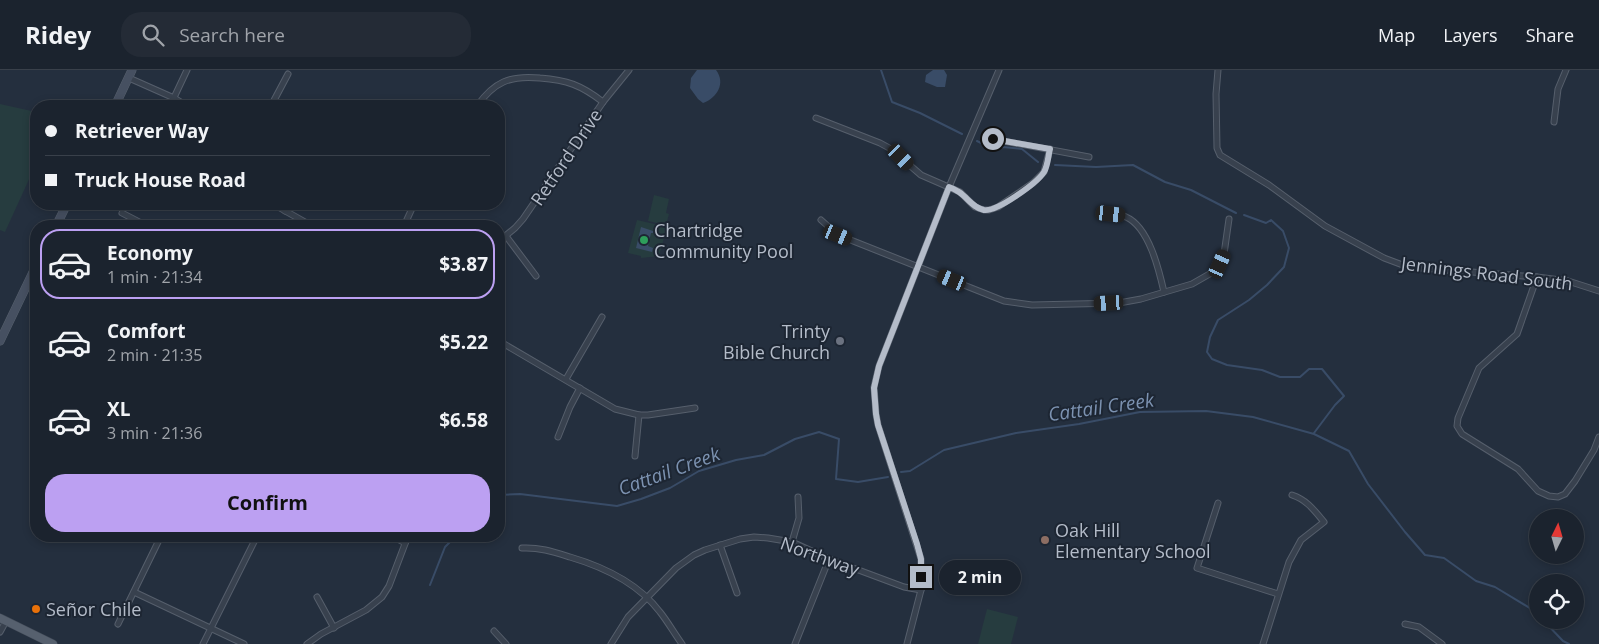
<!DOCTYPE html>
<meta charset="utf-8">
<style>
:root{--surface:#1b232e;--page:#242b36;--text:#f1f3f6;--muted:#a0a4aa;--line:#39404a;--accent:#bca0f2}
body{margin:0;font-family:"Open Sans",sans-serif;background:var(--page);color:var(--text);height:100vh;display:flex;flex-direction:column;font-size:19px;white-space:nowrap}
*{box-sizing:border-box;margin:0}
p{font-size:16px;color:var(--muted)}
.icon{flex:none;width:28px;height:28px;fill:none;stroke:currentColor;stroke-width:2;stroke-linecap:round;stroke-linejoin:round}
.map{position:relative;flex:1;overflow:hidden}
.drawer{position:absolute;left:30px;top:150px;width:475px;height:322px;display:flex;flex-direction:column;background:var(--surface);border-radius:20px;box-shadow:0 2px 8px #0003,0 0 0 1px var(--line)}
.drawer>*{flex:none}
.banner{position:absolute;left:30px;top:30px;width:475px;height:110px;border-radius:20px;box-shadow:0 2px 8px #0003,0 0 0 1px var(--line);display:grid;align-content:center;height:110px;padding:0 15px;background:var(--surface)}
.needle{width:32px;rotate:5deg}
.buttons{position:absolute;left:1529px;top:439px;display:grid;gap:10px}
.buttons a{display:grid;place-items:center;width:55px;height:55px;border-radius:50%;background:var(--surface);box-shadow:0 2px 8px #0003,0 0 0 1px var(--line);font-size:25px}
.end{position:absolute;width:22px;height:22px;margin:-11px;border:6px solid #b4bcc9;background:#111;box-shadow:0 0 0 2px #111}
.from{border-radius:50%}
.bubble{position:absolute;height:35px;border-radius:18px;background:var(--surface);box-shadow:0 2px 8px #0003,0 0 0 1px var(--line);font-size:16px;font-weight:700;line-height:35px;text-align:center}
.car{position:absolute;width:15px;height:30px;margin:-15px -8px;border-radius:6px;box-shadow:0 0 4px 1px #0007;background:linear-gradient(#222 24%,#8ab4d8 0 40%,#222 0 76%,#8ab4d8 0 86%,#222 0)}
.banner b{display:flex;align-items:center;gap:18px;height:48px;font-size:19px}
.banner b+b{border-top:1px solid var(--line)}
.banner i{width:12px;height:12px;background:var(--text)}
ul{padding:9px 0 0;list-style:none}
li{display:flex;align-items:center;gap:15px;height:70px;margin:0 10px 8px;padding:0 5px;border:2px solid transparent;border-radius:20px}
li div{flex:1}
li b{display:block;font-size:19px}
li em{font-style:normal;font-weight:700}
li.current{border-color:var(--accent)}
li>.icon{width:45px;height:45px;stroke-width:1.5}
.primary-button{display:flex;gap:10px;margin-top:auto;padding:10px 15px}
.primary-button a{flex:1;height:58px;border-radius:20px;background:var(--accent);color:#111;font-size:20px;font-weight:700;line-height:58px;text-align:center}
header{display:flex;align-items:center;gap:30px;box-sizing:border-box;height:70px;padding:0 25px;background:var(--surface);border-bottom:1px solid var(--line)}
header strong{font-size:24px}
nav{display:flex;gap:28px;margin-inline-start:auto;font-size:18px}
.search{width:350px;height:45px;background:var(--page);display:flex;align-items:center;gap:12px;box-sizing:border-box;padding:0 18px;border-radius:20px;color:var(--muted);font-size:19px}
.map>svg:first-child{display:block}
.green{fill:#263c3f}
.water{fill:#394c67}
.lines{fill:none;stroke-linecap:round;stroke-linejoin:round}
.stream{stroke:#394c67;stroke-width:2}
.street-casing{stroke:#565f6c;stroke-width:7}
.secondary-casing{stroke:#565f6c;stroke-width:9}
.primary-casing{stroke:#414a57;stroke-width:9}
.street{stroke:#38414e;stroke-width:5}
.secondary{stroke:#465061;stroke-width:8}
.primary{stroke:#56606e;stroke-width:8}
.route{stroke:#b4bcc9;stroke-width:6}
.leisure-dot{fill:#2e9e5b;stroke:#1d2633;stroke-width:2}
.worship-dot{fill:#6b7280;stroke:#1d2633;stroke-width:2}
.education-dot{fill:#8d6e63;stroke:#1d2633;stroke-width:2}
.food-dot{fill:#e8710a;stroke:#1d2633;stroke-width:2}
.labels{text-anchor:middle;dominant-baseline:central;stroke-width:4;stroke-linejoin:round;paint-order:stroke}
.street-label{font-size:18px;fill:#b4bcc9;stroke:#1d2633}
.poi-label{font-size:18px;fill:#b4bcc9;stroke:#1d2633;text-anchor:start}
.water-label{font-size:19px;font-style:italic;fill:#7c92b1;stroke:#1d2633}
</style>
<header>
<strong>Ridey</strong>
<div class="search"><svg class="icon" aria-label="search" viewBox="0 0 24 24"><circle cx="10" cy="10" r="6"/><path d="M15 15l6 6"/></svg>Search here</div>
<nav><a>Map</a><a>Layers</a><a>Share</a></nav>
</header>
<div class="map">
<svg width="1599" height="574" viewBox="0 0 1599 574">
<rect width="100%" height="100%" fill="#242f3e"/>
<g class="green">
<path d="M0 34 36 42V94L5 162 0 160Z"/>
<path d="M654 125 669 129 666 143 669 144 666 155 648 151Z"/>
<path d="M637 150 667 157 659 186 641 188V186L628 183Z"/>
<path d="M987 539 1018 547 1011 574H978Z"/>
</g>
<g class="water">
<path d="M697 0H716C726 13 717 28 703 33L698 29 690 18 691 8Z"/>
<path d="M933 0H944L947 5 945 17H937L925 12 926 5Z"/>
<path d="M641 157 653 161V163H651L648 176 653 178 652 182 636 178Z"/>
</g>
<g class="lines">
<g class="stream">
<path d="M881 0 892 32 920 43 962 64"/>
<path d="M977 71 993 79 1003 77 1022 79 1038 92"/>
<path d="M1055 95 1096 97 1133 95 1165 112 1191 120 1236 143"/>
<path d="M1244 145 1266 153 1271 150 1283 161 1289 178 1284 197 1267 215 1249 230 1218 250 1210 267 1207 282 1212 289 1227 295 1262 300 1280 307H1300L1309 299H1322L1344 326 1335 335 1314 363"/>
<path d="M901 402 910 401 944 380 1016 363 1079 354 1140 342 1206 341 1253 347 1314 364 1349 381 1368 414 1405 462 1425 485 1444 488 1476 511 1495 517 1538 543"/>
<path d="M499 425 520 424 617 436 641 429 670 418 699 401 736 390 764 385 795 369 819 362 839 369 836 409 858 412 888 407"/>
<path d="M430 515 445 477 456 466"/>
<path d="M1543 550 1563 571 1569 574"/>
</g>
<defs>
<g id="street">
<path d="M1218 0 1216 24 1217 78 1220 85 1269 115 1325 156 1384 188 1408 197 1537 207 1568 211 1599 221"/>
<path d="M129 8 174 28 187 36"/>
<path d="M170 36 187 0"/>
<path d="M271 36 288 4"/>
<path d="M477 36C494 12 510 5 540 8 567 10 581 15 603 32"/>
<path d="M816 48 880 73 891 79 921 105 960 122 975 137 984 140H989L998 137 1033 113 1044 102 1050 79"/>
<path d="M1554 52 1558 19 1566 0"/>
<path d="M993 69 1089 87"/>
<path d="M273 134 312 156"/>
<path d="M285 141 289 134"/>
<path d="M122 143 147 156"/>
<path d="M1111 144C1116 145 1122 145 1126 147 1149 157 1159 200 1164 222"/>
<path d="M821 150 838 165 1004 231 1032 235 1119 233 1141 229 1192 214 1213 202 1220 194 1224 184 1229 149"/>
<path d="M404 156 414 134"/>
<path d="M506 166 536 206"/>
<path d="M499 171 515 158 523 149 603 32 629 0"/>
<path d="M1537 207 1517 264 1479 298 1458 348 1457 356 1462 364 1518 399 1538 421 1549 426 1558 427 1565 424 1575 411 1594 380 1599 367"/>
<path d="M499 271 615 339 639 345H648L695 338"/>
<path d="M566 309 602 247"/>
<path d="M558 367 570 337 580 318"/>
<path d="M635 386 639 345"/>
<path d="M1218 433 1197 498 1278 524"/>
<path d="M392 466 405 473"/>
<path d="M792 472 799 448 798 427"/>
<path d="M720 475 737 523"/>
<path d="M522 478C539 477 554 482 570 487 604 497 638 513 660 542 668 552 674 563 682 574"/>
<path d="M134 522 244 574"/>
<path d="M317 527 334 558"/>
<path d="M118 554 161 466"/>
<path d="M1405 554 1419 557 1442 574"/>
<path d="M494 561 506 574"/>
<path d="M0 562 6 551"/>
<path d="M203 574 257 466"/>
<path d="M307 574 321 564 366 540 382 527 389 516 408 466"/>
<path d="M611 574 628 547 676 498 694 485 705 480 740 469 754 467 768 468 792 472 829 489 904 517 921 520"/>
<path d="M795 574 829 489"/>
<path d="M907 574 921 520V489L878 355 876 344 874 317 879 296 949 117 999 0"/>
<path d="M1263 574 1289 492 1301 470 1324 452C1314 440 1307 430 1292 425"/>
</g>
<g id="secondary">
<path d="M115 36 132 0"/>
<path d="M56 156 67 134"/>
<path d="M0 271 36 196"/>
</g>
<path id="primary" d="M0 548 53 574"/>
</defs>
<use href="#street" class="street-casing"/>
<use href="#secondary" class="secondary-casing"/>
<use href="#primary" class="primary-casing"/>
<use href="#street" class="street"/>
<use href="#secondary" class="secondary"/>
<use href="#primary" class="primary"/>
</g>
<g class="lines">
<path class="route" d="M921 507V489L917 474 878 355 876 344 874 318 879 296 949 117C952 118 956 120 959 122 968 128 973 138 984 140 997 142 1037 113 1044 102 1048 95 1048 86 1050 79L993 69"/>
</g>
<circle class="leisure-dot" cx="644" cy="170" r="5"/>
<circle class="worship-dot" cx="840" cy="271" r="5"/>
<circle class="education-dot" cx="1045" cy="470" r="5"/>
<circle class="food-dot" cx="36" cy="539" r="5"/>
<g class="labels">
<g class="street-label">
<text transform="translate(566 87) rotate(-56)">Retford Drive</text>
<text transform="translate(1487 203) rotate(7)">Jennings Road South</text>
<text transform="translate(820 486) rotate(20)">Northway</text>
</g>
<g class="poi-label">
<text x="654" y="160">Chartridge<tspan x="654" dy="21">Community Pool</tspan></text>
<text x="830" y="261" text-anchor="end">Trinty<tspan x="830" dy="21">Bible Church</tspan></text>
<text x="1055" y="460">Oak Hill<tspan x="1055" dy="21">Elementary School</tspan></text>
<text x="46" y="539">Señor Chile</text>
</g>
<g class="water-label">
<text transform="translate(1101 337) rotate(-8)">Cattail Creek</text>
<text transform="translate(669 401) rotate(-20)">Cattail Creek</text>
</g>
</g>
</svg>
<div class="buttons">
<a><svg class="needle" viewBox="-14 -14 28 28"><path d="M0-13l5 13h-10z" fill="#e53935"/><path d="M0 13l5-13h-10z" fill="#a0a4aa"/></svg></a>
<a><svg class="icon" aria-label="locate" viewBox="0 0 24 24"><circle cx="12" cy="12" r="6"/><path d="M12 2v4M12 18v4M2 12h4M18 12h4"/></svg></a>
</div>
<i class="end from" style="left:993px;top:69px"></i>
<i class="end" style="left:921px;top:507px"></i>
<div class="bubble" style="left:939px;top:490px;width:82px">2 min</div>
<i class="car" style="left:901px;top:87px;rotate:136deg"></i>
<i class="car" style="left:1111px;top:144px;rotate:96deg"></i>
<i class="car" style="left:838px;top:165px;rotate:112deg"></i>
<i class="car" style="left:1220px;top:194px;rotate:24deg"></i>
<i class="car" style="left:952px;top:210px;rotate:292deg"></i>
<i class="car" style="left:1109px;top:233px;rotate:267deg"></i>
<div class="banner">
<b><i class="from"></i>Retriever Way</b>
<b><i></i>Truck House Road</b>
</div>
<section class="drawer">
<ul>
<li class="current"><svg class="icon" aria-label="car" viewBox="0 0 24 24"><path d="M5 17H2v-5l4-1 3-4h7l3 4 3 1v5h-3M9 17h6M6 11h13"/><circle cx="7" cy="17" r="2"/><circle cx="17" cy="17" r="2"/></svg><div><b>Economy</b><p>1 min · 21:34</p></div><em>$3.87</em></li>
<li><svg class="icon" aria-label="car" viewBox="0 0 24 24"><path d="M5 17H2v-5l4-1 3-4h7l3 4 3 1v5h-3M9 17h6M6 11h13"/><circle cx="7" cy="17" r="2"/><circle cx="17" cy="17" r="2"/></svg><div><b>Comfort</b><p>2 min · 21:35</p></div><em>$5.22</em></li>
<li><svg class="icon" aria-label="car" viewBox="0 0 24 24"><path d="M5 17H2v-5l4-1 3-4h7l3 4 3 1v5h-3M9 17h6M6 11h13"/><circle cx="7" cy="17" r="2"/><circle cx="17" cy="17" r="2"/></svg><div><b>XL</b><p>3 min · 21:36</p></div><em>$6.58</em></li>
</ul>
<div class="primary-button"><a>Confirm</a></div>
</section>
</div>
